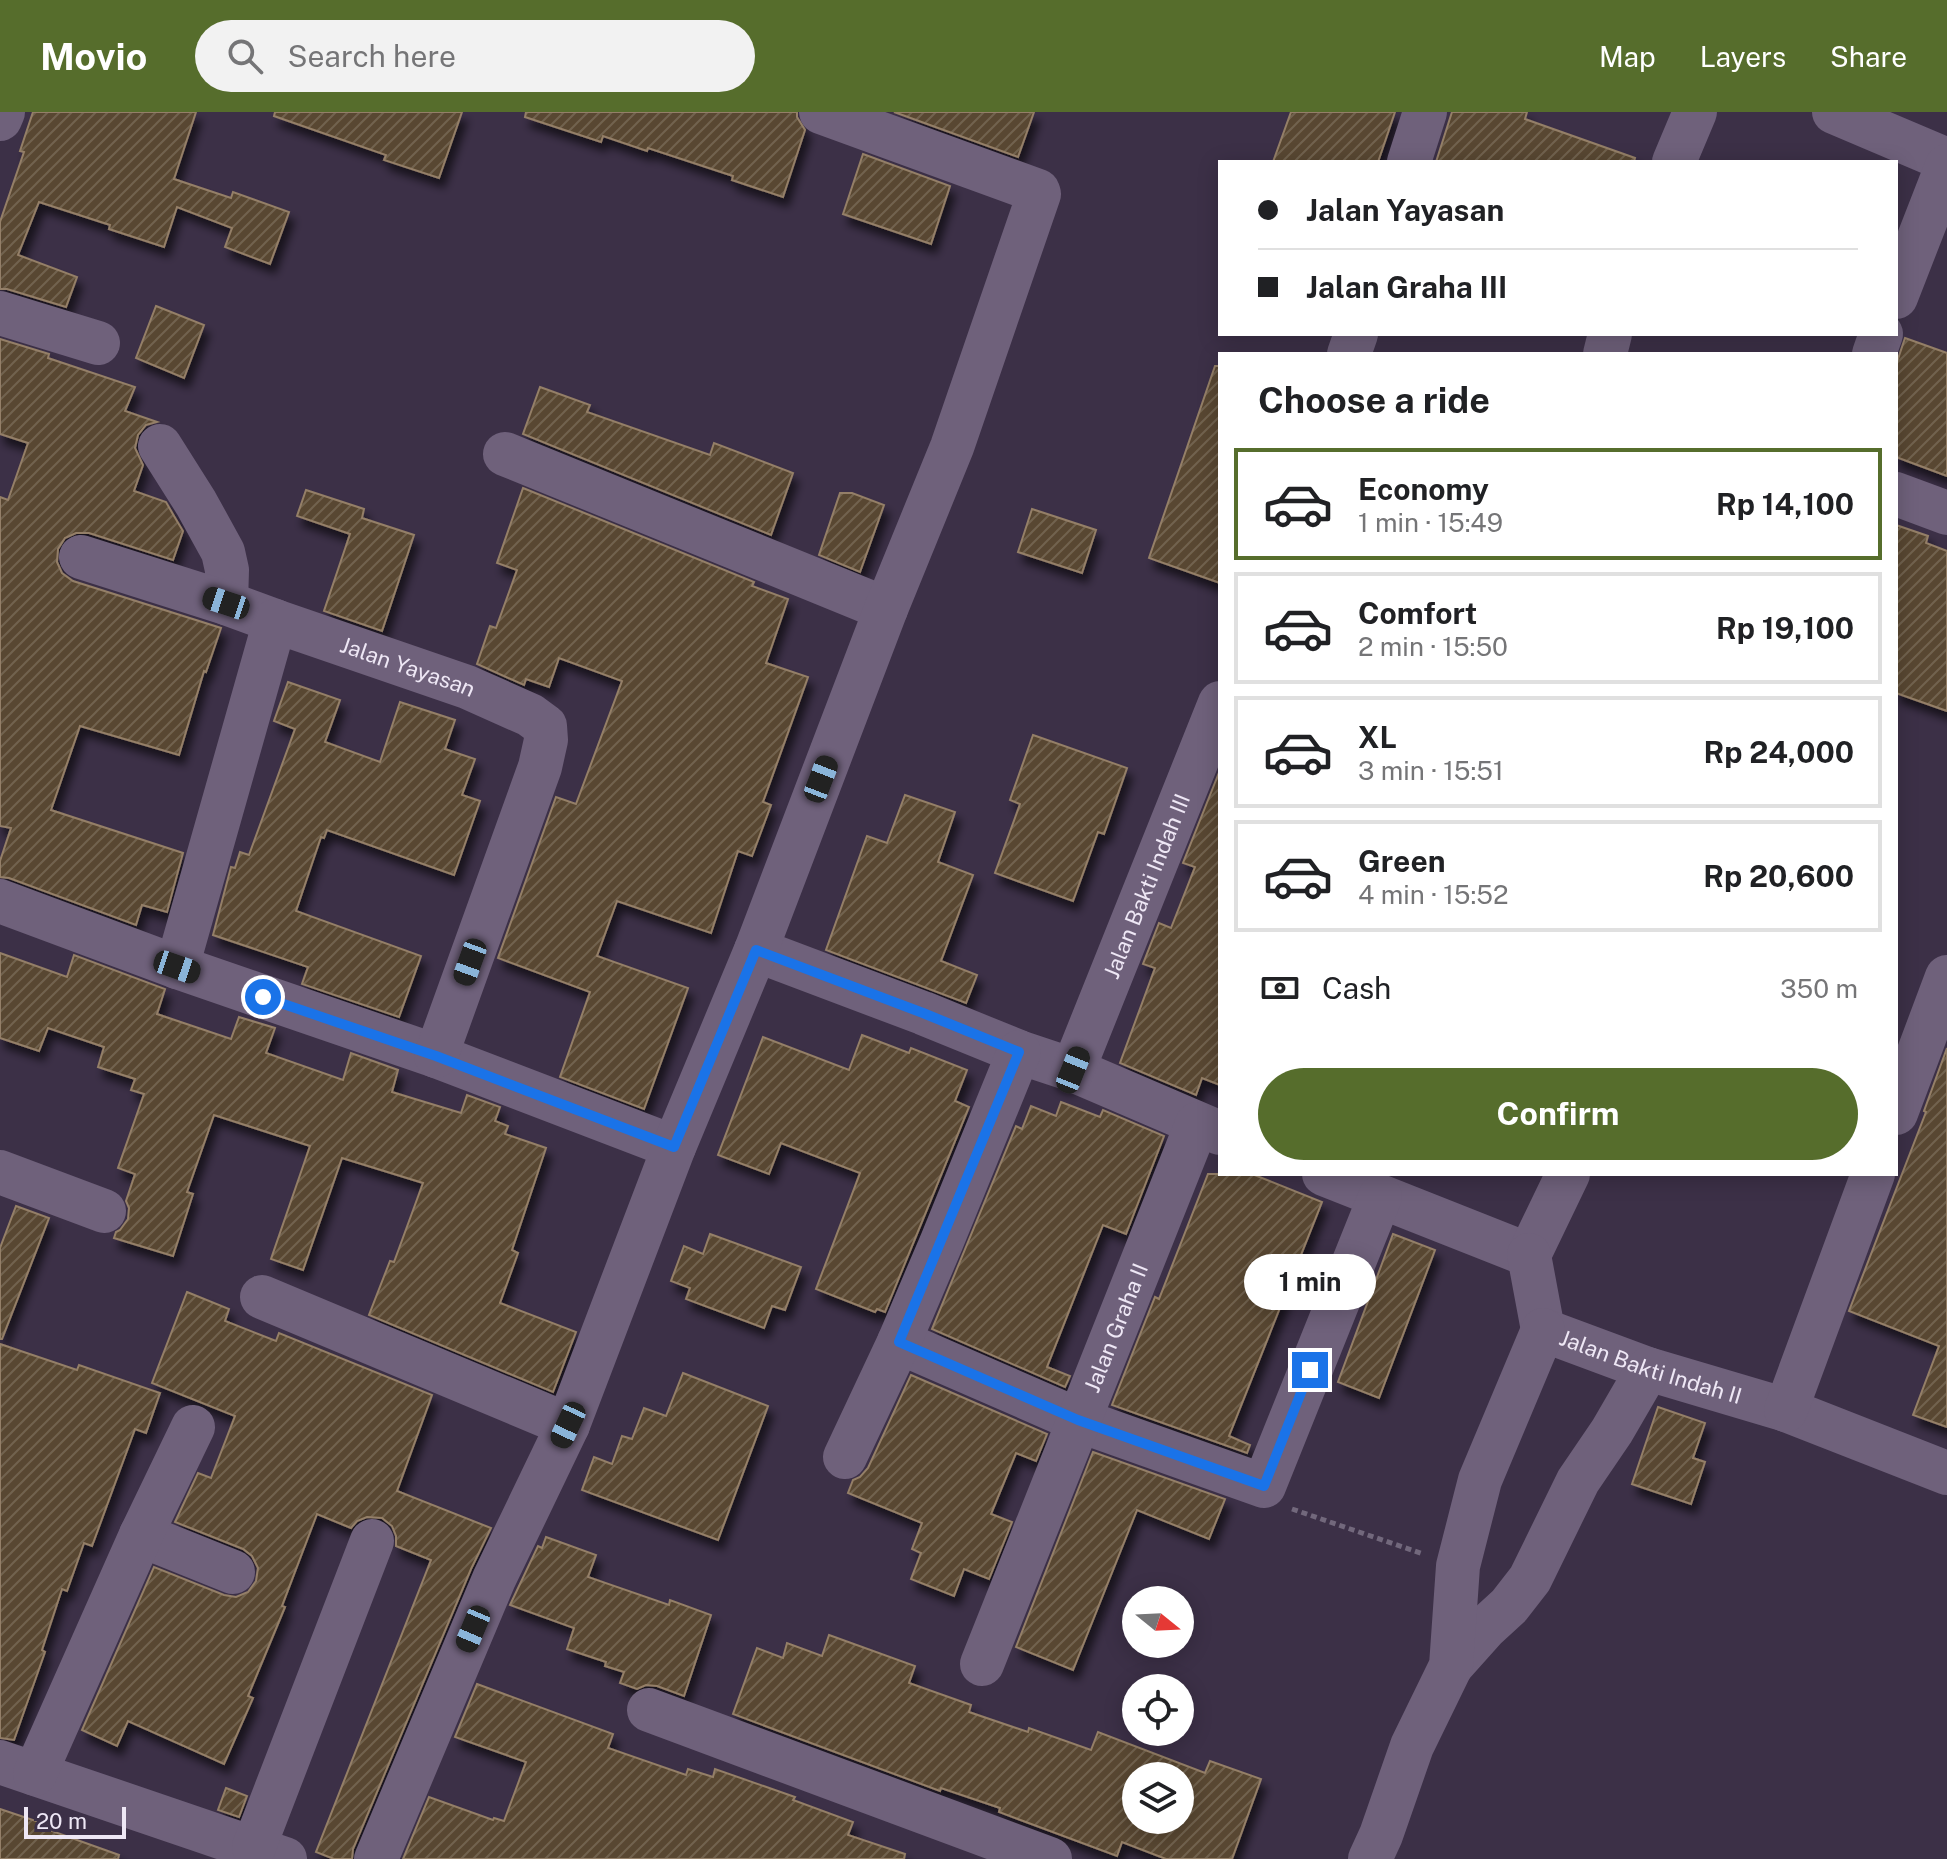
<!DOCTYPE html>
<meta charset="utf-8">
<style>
:root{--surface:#fff;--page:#f2f2f2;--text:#202124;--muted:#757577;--line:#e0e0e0;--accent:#566d2c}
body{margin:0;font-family:"Public Sans",sans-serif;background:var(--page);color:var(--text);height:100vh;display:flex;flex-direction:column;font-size:30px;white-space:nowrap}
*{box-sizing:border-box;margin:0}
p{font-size:26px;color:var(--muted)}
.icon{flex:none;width:44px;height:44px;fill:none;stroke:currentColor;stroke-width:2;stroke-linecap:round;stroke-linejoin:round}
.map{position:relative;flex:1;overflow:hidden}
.details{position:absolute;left:1218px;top:240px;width:680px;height:824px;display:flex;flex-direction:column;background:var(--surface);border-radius:0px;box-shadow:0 4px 20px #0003}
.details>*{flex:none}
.top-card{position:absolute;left:1218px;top:48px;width:680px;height:176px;border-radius:0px;box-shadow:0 4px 20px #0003;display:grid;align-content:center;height:176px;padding:0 40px;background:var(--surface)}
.needle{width:52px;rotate:108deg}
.controls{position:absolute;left:1122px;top:1474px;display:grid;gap:16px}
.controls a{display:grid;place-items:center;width:72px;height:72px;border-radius:50%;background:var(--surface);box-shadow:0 4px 20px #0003;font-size:40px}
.scale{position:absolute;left:24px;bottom:20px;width:102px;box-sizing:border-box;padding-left:8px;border:4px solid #eee7f5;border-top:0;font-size:22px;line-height:28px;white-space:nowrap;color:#eee7f5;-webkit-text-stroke:6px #3c3047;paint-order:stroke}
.end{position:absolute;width:36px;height:36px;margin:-18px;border:10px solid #1a73e8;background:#fff;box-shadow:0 0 0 4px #fff}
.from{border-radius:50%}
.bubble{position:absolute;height:56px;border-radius:28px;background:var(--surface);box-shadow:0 4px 20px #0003;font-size:26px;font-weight:700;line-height:56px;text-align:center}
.car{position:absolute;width:24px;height:48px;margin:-24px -12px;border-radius:10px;box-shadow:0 0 6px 2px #0007;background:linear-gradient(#222 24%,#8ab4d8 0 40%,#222 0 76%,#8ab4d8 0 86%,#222 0)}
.top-card b{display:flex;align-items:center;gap:28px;height:76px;font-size:30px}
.top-card b+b{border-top:2px solid var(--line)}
.top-card i{width:20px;height:20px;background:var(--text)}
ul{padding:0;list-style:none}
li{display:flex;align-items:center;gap:24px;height:112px;margin:0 16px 12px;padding:0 24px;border:4px solid var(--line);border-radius:0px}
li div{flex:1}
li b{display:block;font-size:30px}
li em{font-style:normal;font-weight:700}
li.current{border-color:var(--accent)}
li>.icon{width:72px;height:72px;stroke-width:1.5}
h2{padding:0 40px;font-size:36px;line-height:96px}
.pay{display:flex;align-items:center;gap:20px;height:88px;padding:0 40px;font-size:30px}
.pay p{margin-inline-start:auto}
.button{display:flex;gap:16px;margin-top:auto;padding:16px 40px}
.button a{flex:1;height:92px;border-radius:48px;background:var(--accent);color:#fff;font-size:32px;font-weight:700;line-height:92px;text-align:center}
header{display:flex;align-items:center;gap:48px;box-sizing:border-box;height:112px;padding:0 40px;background:var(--accent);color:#fff}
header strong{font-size:38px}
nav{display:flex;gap:44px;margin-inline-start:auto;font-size:28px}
.search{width:560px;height:72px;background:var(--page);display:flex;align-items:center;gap:20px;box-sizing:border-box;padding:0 28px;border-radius:44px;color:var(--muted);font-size:30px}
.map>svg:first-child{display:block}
.building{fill:url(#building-hatch);stroke:#947f67;stroke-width:2;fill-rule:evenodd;filter:url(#shadow)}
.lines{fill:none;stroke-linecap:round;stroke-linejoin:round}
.path{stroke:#72687c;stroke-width:5;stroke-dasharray:6 4;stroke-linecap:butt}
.minor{stroke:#6f617b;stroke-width:44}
.route{stroke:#1a73e8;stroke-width:10}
.labels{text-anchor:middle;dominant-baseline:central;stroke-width:6;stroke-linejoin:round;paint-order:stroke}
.street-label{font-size:22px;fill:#eee7f5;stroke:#3c3047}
</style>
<header>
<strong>Movio</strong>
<div class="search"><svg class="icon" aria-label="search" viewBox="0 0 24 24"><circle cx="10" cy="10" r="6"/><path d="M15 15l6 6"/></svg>Search here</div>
<nav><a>Map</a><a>Layers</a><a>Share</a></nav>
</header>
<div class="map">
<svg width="1947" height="1747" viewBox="0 0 1947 1747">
<defs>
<pattern id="building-hatch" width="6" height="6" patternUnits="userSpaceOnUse" patternTransform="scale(2)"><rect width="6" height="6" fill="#594730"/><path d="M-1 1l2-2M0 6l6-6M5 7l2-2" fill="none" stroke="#71624f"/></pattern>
<filter id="shadow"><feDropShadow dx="5" dy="9" stdDeviation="4" flood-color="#0009"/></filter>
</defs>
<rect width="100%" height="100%" fill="#3c3047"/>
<g class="building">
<path d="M33 0H196L174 67 231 86 233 80 289 100 270 152 225 135 232 116 177 95 164 135 109 117 110 113 39 90 18 143 77 165 66 195 7 177H0V110L24 40 20 39Z"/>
<path d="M275 0H462L439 66 384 48 386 43 274 4Z"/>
<path d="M526 0H797V5L805 18 783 85 732 68 733 64 648 36 647 39 603 24 601 30 525 5Z"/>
<path d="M894 0H1034L1018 45Z"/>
<path d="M1291 0H1395L1378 50H1273Z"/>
<path d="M1452 0H1527L1525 7 1635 46 1634 50H1436Z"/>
<path d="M863 42 950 74 931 132 843 102Z"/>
<path d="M156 194 204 213 184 266 136 246Z"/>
<path d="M1905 226 1947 241V364L1896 345V253Z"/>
<path d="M0 227 49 242 48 246 135 275 125 299 157 310 146 313 138 323 135 336 143 353 134 379 166 390 174 404 183 419 173 448 89 421H76L65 426 58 437 57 450 62 461 73 469 221 516 206 560 204 559 179 643 80 614 51 698 183 741 167 800 142 793 136 813 9 766 0 765V749L11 716 0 714V385L8 388 28 331 0 322Z"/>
<path d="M1215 254H1220V471L1149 446Z"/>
<path d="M540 275 590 293 587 300 710 343 714 331 793 361 771 423 523 322Z"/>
<path d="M523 376 754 470 752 474 788 487 766 551 808 565 763 690 771 693 752 744 738 739 711 821 617 789 597 844 688 876 644 997 560 965 590 880 498 846 556 685 576 692 622 569 559 546 549 575 526 567 524 573 477 552 490 514 496 516 517 458 497 451Z"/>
<path d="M306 378 364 397 362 406 414 423 382 519 324 499 350 422 297 404Z"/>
<path d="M840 381H852L884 393 860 460 819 443Z"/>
<path d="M1032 397 1096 418 1082 461 1018 440Z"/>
<path d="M1896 413 1928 424 1926 431 1947 439V599L1896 581Z"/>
<path d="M288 570 340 588 325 630 380 650 400 590 455 608 445 637 475 647 462 683 480 689 454 763 327 718 324 726 321 725 296 799 421 844 399 905 302 872 308 855 213 823 231 755 235 756 240 740 249 743 295 617 274 609Z"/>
<path d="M1033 623 1127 656 1104 722 1098 720 1073 789 995 761 1020 692 1010 688Z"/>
<path d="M1220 658V973L1202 966 1196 983 1120 951 1155 856 1143 852 1159 811 1171 816 1195 755 1183 751Z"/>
<path d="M905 683 955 700 938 750 973 763 941 849 977 863 966 891 826 838 867 724 887 731Z"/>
<path d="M0 841 67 865 74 843 165 877 157 902 231 927 239 905 275 916 266 941 343 968 351 941 398 958 392 980 461 1001 467 983 500 995 495 1009 508 1014 505 1022 546 1036 512 1138 518 1141 500 1191 576 1220 553 1280 369 1203 390 1149 394 1150 423 1071 342 1046 303 1158 271 1147 310 1034 214 1003 187 1080 193 1082 173 1144 114 1126 116 1120 120 1118 128 1107 129 1096 126 1089 135 1062 118 1056 144 982 131 978 135 967 98 955 104 935 48 916 39 939 0 926Z"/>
<path d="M862 923 909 941 911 936 967 958 955 989 969 995 885 1200 877 1197 875 1200 816 1177 860 1061 781 1031 769 1062 718 1043 763 925 849 958Z"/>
<path d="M1947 936V1315L1913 1303 1939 1234 1849 1199 1926 1000 1924 999Z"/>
<path d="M1061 990 1100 1005 1103 998 1164 1024 1126 1122 1103 1113 1047 1255 1070 1264 1065 1275 932 1217 1016 1014 1022 1017 1031 994 1056 1004Z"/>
<path d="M1208 1062H1252L1322 1090 1229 1324 1250 1333 1247 1341 1112 1293 1155 1185 1159 1187Z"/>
<path d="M16 1094 49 1106 2 1227H0V1136Z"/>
<path d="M710 1122 801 1155 785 1198 772 1194 764 1216 686 1187 690 1176 671 1169 684 1134 703 1142Z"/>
<path d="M1393 1122 1435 1138 1379 1286 1338 1270Z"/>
<path d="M187 1180 229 1197 225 1209 276 1229 279 1221 432 1283 397 1379 491 1416 471 1457 353 1737 352 1747H334L316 1740 431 1448 396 1434V1424L392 1414 382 1406 367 1405 357 1409 351 1416 317 1402 282 1494 285 1495 248 1584 253 1586 224 1652 128 1609 117 1634 82 1618 154 1455 224 1483 236 1485 248 1480 256 1469 258 1456 252 1444 243 1437 175 1410 198 1361 211 1366 235 1304 152 1271Z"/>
<path d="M0 1232 77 1258 79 1253 160 1281 146 1321 135 1317 92 1434 84 1431 67 1479 62 1477 42 1538 45 1540 14 1628 0 1626Z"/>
<path d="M683 1261 768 1294 718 1428 582 1378 594 1345 612 1352 622 1324 632 1327 644 1296 666 1304Z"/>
<path d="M911 1263 1047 1322 1036 1349 1016 1341 991 1402 1012 1410 989 1467 964 1457 954 1484 911 1467 921 1441 912 1437 922 1411 848 1381 853 1368 860 1365 868 1356Z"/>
<path d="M1658 1295 1705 1311 1693 1346 1705 1350 1691 1392 1632 1372Z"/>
<path d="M1093 1340 1225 1387 1209 1427 1137 1398 1073 1558 1016 1535Z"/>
<path d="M546 1425 596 1443 588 1465 669 1493 670 1488 711 1503 684 1584 657 1574 646 1573 637 1577 620 1571 624 1560 605 1554 606 1550 567 1537 574 1516 510 1493 538 1434 542 1436Z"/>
<path d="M829 1523 915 1554 909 1571 971 1593 969 1600 1028 1620 1029 1616 1091 1638 1098 1620 1205 1661 1210 1649 1261 1667 1232 1747H1166L1122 1730 1117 1744 999 1700 1000 1696 941 1676 940 1679 733 1602 757 1536 783 1546 787 1531 822 1544ZM1136 1664H1180V1708H1136Z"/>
<path d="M477 1572 613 1622 608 1636 686 1663 688 1657 713 1665 715 1657 795 1685 793 1688 853 1710 848 1723 905 1742 904 1747H403L429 1685 493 1708 494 1706 504 1709 526 1650 455 1625Z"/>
<path d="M226 1676 247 1684 239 1705 218 1698Z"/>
<path d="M0 1697 51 1714 49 1718 119 1743 118 1747H0Z"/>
</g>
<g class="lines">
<path class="path" d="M1292 1397 1423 1442"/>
<g class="minor">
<path d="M1834 0 1947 48"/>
<path d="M0 7 3 0"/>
<path d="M1409 50 1425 0"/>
<path d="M1674 50 1695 0"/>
<path d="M1896 185 1947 54"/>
<path d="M0 201 98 231"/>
<path d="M1349 242 1356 222"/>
<path d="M1605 242 1610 222"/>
<path d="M1874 242 1881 222"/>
<path d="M160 334 196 391 223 440 227 458 226 491"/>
<path d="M505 342 886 497"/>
<path d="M1896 382 1947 401"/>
<path d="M81 445 226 491 275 509"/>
<path d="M0 789 177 855 436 944 674 1035"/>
<path d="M756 838 923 901 1019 940 1073 958 1220 1021"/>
<path id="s1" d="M177 855 275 509 467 575 530 603 545 614 546 628 540 655 436 944"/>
<path id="s2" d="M1073 958 1220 591"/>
<path d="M1896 1001 1947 865"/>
<path d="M0 1060 104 1099"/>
<path d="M1324 1062 1529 1143"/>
<path d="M1529 1143 1568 1062"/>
<path d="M1529 1143 1543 1218"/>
<path d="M262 1185 568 1313"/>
<path id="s3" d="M1543 1218 1648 1257 1786 1298 1947 1361"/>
<path d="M899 1230 1078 1308 1264 1374 1380 1085"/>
<path d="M1786 1298 1873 1062"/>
<path d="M845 1345 899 1230 942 1129 1019 940"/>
<path d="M141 1423 233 1460"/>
<path id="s4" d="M982 1552 1197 1012"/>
<path d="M1451 1554 1485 1516 1509 1494 1530 1467 1578 1369 1612 1319 1648 1257"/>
<path d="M649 1598 1050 1747"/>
<path d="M0 1650 285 1747"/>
<path d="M35 1662 141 1423 193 1315"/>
<path d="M254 1735 372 1429"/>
<path d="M376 1747 494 1467 568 1313 674 1035 756 838 886 497 952 335 1039 82 1038 79 821 0"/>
<path d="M1370 1747 1381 1723 1412 1634 1451 1554 1458 1454 1480 1368 1543 1218"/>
</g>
</g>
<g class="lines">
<path class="route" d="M263 885 436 944 674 1035 756 838 923 901 1019 940 899 1230 1078 1308 1264 1374 1310 1258"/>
</g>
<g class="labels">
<g class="street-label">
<text stroke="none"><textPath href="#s1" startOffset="500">Jalan Yayasan</textPath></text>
<text stroke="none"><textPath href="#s2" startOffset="198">Jalan Bakti Indah III</textPath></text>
<text stroke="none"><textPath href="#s4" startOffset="362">Jalan Graha II</textPath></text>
<text stroke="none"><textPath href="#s3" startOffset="114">Jalan Bakti Indah II</textPath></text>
</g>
</g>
</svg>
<div class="controls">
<a><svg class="needle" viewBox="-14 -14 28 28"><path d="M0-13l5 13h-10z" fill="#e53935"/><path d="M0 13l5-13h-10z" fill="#757577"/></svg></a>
<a><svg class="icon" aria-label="locate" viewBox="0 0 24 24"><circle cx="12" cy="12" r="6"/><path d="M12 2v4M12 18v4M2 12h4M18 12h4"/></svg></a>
<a><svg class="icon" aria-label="layers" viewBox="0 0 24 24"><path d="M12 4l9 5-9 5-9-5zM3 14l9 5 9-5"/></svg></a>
</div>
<div class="scale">20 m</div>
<i class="end from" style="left:263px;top:885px"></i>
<i class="end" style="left:1310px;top:1258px"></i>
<div class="bubble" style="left:1244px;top:1142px;width:132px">1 min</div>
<i class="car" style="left:226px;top:491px;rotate:288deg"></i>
<i class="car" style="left:821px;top:667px;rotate:21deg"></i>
<i class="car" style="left:470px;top:850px;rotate:200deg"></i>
<i class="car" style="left:177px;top:855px;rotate:109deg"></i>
<i class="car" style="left:1073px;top:958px;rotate:22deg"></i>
<i class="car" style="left:568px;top:1313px;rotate:205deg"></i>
<i class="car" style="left:473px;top:1517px;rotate:203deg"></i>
<div class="top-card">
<b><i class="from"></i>Jalan Yayasan</b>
<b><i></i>Jalan Graha III</b>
</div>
<section class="details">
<h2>Choose a ride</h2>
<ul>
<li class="current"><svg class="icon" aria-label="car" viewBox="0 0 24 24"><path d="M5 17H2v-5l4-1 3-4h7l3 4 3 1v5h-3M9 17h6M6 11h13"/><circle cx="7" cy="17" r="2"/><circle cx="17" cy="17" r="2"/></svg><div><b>Economy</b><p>1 min · 15:49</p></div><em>Rp 14,100</em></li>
<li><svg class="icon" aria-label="car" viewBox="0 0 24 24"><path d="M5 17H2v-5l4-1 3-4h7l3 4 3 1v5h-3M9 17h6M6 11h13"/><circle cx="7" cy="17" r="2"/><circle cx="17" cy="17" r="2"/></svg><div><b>Comfort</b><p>2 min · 15:50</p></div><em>Rp 19,100</em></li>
<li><svg class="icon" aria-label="car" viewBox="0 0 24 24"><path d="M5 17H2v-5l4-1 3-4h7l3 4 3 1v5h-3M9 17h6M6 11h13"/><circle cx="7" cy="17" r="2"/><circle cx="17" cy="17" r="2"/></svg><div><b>XL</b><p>3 min · 15:51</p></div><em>Rp 24,000</em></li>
<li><svg class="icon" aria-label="car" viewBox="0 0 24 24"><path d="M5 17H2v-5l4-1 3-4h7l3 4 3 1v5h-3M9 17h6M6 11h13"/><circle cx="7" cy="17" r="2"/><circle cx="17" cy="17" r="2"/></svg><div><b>Green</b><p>4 min · 15:52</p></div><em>Rp 20,600</em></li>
</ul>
<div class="pay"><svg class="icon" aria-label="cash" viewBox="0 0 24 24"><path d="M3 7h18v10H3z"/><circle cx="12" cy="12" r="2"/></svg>Cash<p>350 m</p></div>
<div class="button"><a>Confirm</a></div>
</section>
</div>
